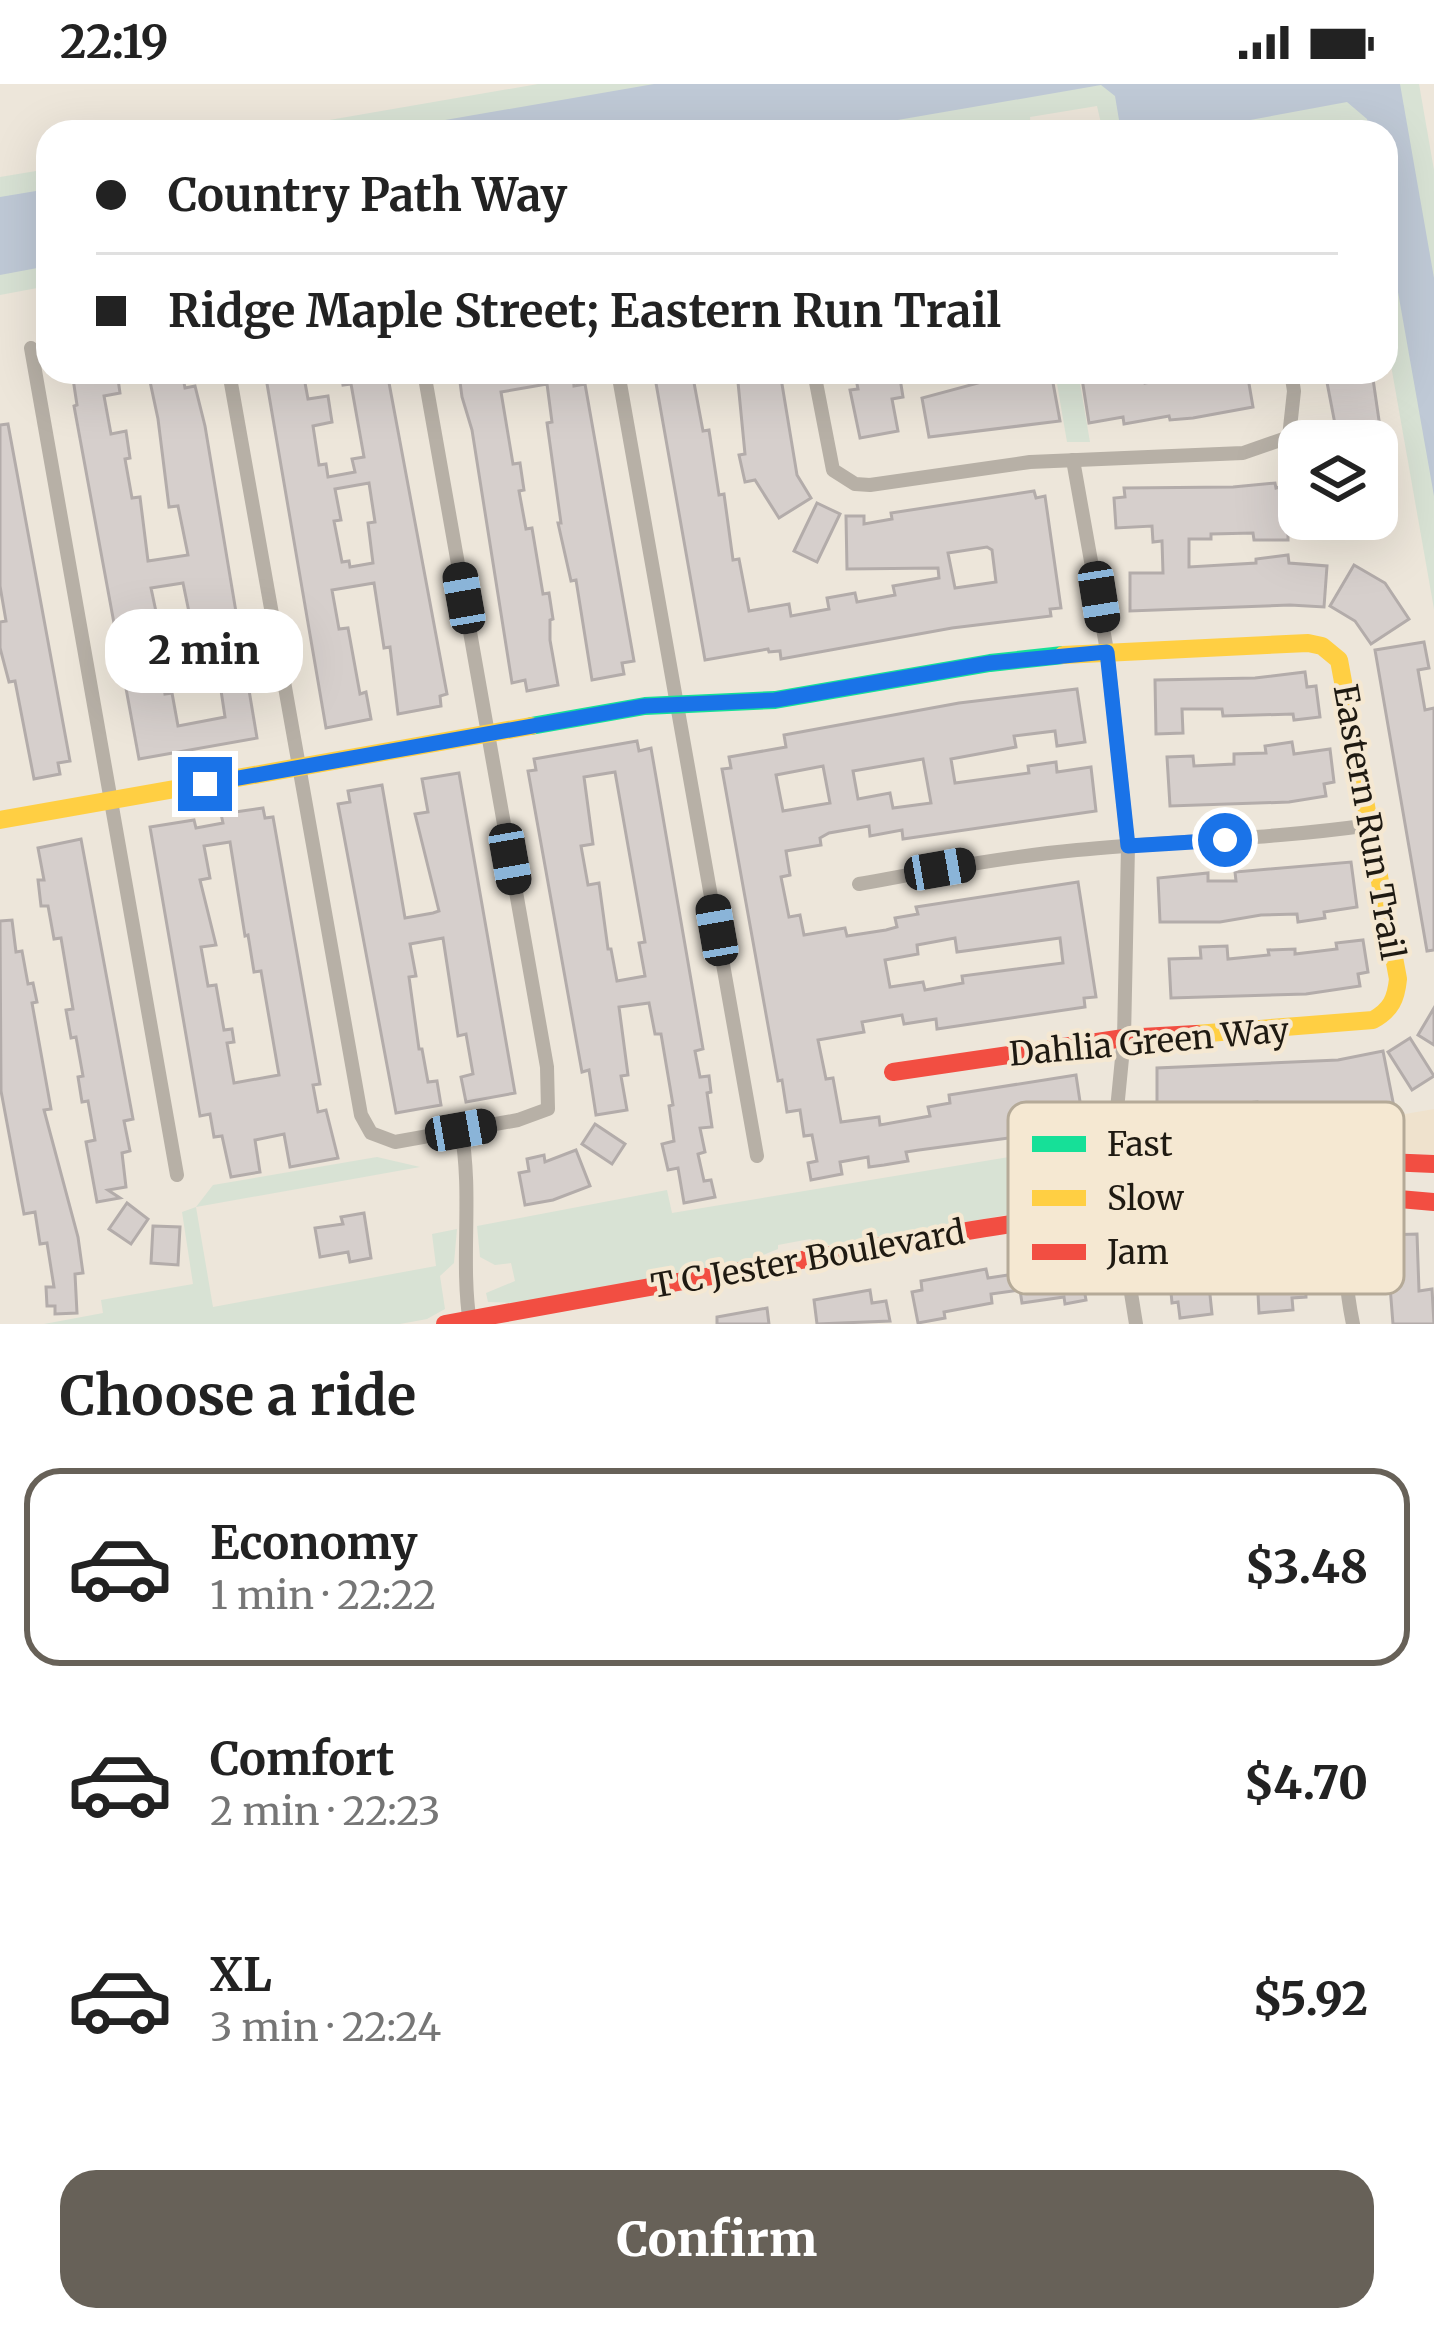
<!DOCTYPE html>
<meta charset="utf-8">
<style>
:root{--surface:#fff;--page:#f2f2f2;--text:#222;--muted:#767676;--line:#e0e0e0;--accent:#676158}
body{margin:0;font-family:Merriweather,serif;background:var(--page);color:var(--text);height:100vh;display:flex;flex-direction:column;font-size:45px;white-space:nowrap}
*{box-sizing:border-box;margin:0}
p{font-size:39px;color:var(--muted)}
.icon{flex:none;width:66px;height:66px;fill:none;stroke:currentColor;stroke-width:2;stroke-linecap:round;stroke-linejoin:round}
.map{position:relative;height:1240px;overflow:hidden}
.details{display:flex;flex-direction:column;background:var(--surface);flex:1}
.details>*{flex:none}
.guide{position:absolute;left:36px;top:36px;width:1362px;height:264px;border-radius:36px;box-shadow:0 12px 48px #0002;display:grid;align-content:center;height:264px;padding:0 60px;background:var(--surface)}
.controls{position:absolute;left:1278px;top:336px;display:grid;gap:24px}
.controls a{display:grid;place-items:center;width:120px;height:120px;border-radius:24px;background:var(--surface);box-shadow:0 12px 48px #0002;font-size:60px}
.end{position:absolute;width:54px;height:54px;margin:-27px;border:15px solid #1a73e8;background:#fff;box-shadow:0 0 0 6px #fff}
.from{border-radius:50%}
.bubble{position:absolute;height:84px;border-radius:36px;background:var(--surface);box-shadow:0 12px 48px #0002;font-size:39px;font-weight:800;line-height:84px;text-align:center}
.car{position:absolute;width:36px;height:72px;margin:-36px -18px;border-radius:15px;box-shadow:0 0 9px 3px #0007;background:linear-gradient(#222 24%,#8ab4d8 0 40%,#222 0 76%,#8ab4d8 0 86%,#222 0)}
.guide b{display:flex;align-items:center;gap:42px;height:114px;font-size:45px}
.guide b+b{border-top:3px solid var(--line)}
.guide i{width:30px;height:30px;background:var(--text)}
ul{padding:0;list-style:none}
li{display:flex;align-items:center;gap:36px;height:198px;margin:0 24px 18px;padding:0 36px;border:6px solid transparent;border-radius:36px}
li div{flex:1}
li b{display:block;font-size:45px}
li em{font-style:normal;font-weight:800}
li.selected{border-color:var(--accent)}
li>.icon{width:108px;height:108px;stroke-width:1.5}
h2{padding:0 60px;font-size:54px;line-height:144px}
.primary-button{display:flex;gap:24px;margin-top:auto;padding:24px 60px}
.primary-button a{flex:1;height:138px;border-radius:36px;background:var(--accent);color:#fff;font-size:48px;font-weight:800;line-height:138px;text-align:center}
.status{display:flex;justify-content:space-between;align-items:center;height:84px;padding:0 60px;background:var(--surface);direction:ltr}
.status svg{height:33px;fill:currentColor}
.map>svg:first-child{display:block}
.built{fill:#efe2cd}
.green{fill:#d8e2d4}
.water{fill:#bfc9d6}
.building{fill:#d6cfcc;stroke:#b3acaa;stroke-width:3;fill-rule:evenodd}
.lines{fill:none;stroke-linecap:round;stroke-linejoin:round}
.street{stroke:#b7b0a6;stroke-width:14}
.fast{stroke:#16e098;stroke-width:18}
.slow{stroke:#ffcf43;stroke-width:18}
.jam{stroke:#f24e42;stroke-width:18}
.route{stroke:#1a73e8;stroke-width:15}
.labels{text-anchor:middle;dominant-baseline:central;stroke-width:9;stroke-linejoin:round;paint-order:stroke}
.street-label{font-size:33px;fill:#1f1a12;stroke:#f5e8d2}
.key{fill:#f5e8d2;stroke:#b5aa98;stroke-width:3}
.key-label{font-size:33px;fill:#1f1a12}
</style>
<div class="status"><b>22:19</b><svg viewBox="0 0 49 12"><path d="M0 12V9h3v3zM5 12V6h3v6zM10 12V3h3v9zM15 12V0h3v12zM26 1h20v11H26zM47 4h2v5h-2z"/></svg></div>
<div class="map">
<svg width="1434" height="1240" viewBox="0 0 1434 1240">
<rect width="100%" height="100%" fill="#ede6da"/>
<path class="built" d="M1434 1025V1071L1394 1068 1388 1033Z"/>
<g class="green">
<path d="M538 0H1419L1434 86V525L1386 253V48H1350L1347 38 1290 48H1103L1097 22 1030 33 1031 48H989L987 41 946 48H260Z"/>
<path d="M48 85V202L0 211V93Z"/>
<path d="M1055 288H1078L1090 358H1067Z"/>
<path d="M1105 1057 1091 1074 1065 1080 1066 1097 1087 1100 1086 1113 1078 1118 845 1160 826 1161 810 1155 778 1161V1165L748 1177 514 1219 488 1218 486 1209 515 1197 511 1179 495 1181 480 1173 477 1142 667 1106 672 1129Z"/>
<path d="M377 1073 420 1083 196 1123 213 1223 436 1182 432 1150 457 1145 454 1179 440 1192 445 1225 427 1235 400 1240H44L103 1229 101 1216 193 1200 182 1128 196 1123 213 1101Z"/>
</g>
<g class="water">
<path d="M654 0H1400L1434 194V412L1386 140V48H1370L1367 35 1347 18 1185 48H1121L1115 12 1101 1 828 48H376Z"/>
<path d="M48 105V182L0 191V113Z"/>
</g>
<g class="building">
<path d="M72 288H117L120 309 104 312 111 350 126 347 130 374 125 375 132 414 140 413 148 477 188 471 178 422 169 423 158 335 148 288H182L185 304 195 302 205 342 257 654 139 675 74 322 77 321ZM183 499 203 596 219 593 225 633 178 642 172 609 165 610 160 571 165 570 151 504Z"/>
<path d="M265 288H303L308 315 328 312 332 338 313 342 319 381 326 380 328 393 355 388 352 375 364 373 351 300 343 301 341 288H387L447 610 440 612 441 622 398 630 390 563 384 564 374 499 332 506 339 545 348 544 360 610 366 608 371 635 326 644ZM369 399 375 438 368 439 373 479 350 483 349 477 342 478 334 437 341 436 335 405Z"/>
<path d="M468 288H573L574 302 585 300 634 577 622 579 624 590 592 596 576 496 571 497 558 439H561L547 339 552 338 547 300 501 308 513 380 520 379 524 406 519 407 526 445 532 444 543 510 549 509 553 535 550 536V556L558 601 527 607 525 596 512 599 472 346 462 313 460 298 470 296Z"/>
<path d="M654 288H692L703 347 709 346 719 411 724 410 733 476 739 475 749 527 789 520 791 532 829 525 827 514 855 509 857 518 895 511 893 502 939 494 938 484 847 485 846 432H864V440L892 435 891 429 1034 407 1036 414 1045 412 1061 524 1050 525 1051 532 952 544 781 575 780 567 769 568 768 565 705 576ZM987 463 992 466 996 498 955 504 948 469Z"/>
<path d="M737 288H780L797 391 811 414 779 434 755 396 745 398 739 371 745 370Z"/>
<path d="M899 288 903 313 892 315 898 347 860 354 850 306 858 305 856 295Z"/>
<path d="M1019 288H1051L1060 337 929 353 922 314Z"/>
<path d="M1081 288H1143L1145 299 1208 288H1247L1253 323 1193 334 1170 336 1169 332 1124 340 1123 333 1089 339Z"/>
<path d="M1325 288H1372L1382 357H1333L1335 340Z"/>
<path d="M8 340 70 677 58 679 60 690 34 695 15 597 9 598 0 564V538L6 537 0 502V341Z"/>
<path d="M1299 397V435H1325L1326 439 1288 449V456H1254L1253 449 1211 450V455H1189V483L1256 479V475L1288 471 1289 479 1327 482 1324 523 1290 521 1130 527V489H1163L1162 457 1153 458 1152 442 1116 444 1114 414 1125 413 1124 404 1233 403 1275 399 1276 404Z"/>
<path d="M817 419 840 430 817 478 794 467Z"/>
<path d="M1354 481 1385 499 1409 535 1371 560 1355 537 1330 522Z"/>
<path d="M1424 558 1429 584 1418 586 1425 626 1434 624V866L1427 867 1375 566Z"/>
<path d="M1305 588 1307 603 1316 602 1320 633 1294 636 1293 630 1223 632 1222 625H1182L1183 649 1156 650 1155 596 1255 594Z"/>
<path d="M1077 605 1085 658 1057 662 1055 647 1014 652 1016 663 951 675 955 699 1029 689 1028 682 1056 678 1057 688 1091 683 1096 727 903 755 902 746 870 752 869 742 829 749 820 754 821 761 786 767 790 791 781 793 789 833 800 831 804 851 845 844 847 852 886 846 897 843 895 834 918 830 916 823 1078 798 1096 913 1084 914 1085 923 937 945 936 935 904 940 902 931 862 938 864 948 818 956 826 995 833 994 841 1038 879 1033 880 1041 930 1032 928 1023 950 1019 949 1011 1076 991 1084 1044 919 1066 906 1068 908 1077 884 1081 869 1083 868 1073 840 1078 842 1090 811 1096 808 1079 817 1077 812 1051 804 1052 800 1026 787 1028 782 996 778 997 722 685 731 684 729 673 786 663 784 651 959 619ZM923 675 931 719 893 724 890 709 858 715 853 687ZM823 682 830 719 783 727 776 691ZM955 854 957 868 1060 854 1063 879 962 892 963 899 925 906 923 898 890 903 885 876 918 870 917 861Z"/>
<path d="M637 657 639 667 651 664 703 965 695 967 700 993 709 992 711 1008 707 1009 712 1043 700 1044 705 1068 698 1070 704 1097 711 1096 715 1113 684 1119 678 1084 668 1086 662 1060 674 1057 669 1022 673 1021 661 950H655L649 919 619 923 628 991 621 992 627 1026 596 1031 589 986 582 988 528 687 536 686 534 675ZM615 688 645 858 639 859 645 892 617 897 611 865H608L599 799 588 801 581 762 593 760 584 693Z"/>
<path d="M1292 658 1294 670 1330 665 1334 698 1324 700 1326 712 1289 718 1170 722 1167 673 1193 672 1194 682 1234 680V670L1266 669 1265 662Z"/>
<path d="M459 689 515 1009 466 1018 461 993 473 990 466 950 458 952 443 854 410 860 416 892 409 893 419 965H422L428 998 437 997 441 1021 396 1029 338 720 350 718 348 707 382 701 405 834 433 829 439 827 415 730 428 728 422 695Z"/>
<path d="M263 724 265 734 273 733 320 1000 313 1001 318 1028 326 1026 338 1074 290 1083 284 1050 255 1056 260 1088 231 1093 222 1052 214 1053 210 1030 200 1032 150 743 194 736 196 744 223 739 221 730ZM230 758 245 852 248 851 254 888 261 887 279 991 234 999 227 959 234 958 232 945 224 946 216 901 208 902 201 863 216 861 200 796 210 794 204 762Z"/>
<path d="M81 755 133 1035 124 1037 130 1067 122 1069 126 1103 108 1106 120 1114 97 1118 86 1058 95 1056 88 1017 82 1018 78 993 83 992 76 953 71 954 66 926 73 925 61 854 54 855 48 822H41L38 796H44L38 764Z"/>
<path d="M1351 778 1357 823 1324 828 1325 834 1298 838 1297 830 1261 831 1220 838H1160L1158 794 1208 789V797H1236L1235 788Z"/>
<path d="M12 836 16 868 22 867 28 900 33 899 37 918 32 919 51 1025 44 1026 78 1153 83 1189 75 1190 77 1229 55 1230V1222H47L46 1203H54L47 1159 40 1160 35 1128 24 1130 1 1007 0 837Z"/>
<path d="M1363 856 1368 888 1358 890 1360 902 1306 910 1171 914 1169 875 1201 874 1200 863 1227 862 1228 875 1269 871 1268 866 1295 865V870L1337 865 1336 859Z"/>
<path d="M1434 924V961L1418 951Z"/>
<path d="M1410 954 1434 992 1412 1006 1388 968Z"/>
<path d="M1383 967 1394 1023 1367 1028 1366 1022 1270 1033 1269 1027 1258 1028 1257 1018 1218 1022V1032L1193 1033 1192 1023 1157 1022V984L1338 976Z"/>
<path d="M595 1040 625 1060 612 1080 582 1060Z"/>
<path d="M576 1066 590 1102 553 1116 525 1121 519 1089 529 1087 527 1075 544 1071 545 1078Z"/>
<path d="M127 1119 148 1135 131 1160 109 1145Z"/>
<path d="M364 1129 371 1174 350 1178 348 1168 320 1173 315 1144 343 1140 341 1133Z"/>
<path d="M153 1142 180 1143 178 1181 151 1179Z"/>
<path d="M1304 1150 1306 1213 1292 1214 1293 1226 1259 1229 1256 1169 1265 1168 1264 1153Z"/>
<path d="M1417 1150 1419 1207 1432 1205 1434 1240H1393L1386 1151Z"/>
<path d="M1197 1151 1200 1173 1206 1172 1212 1230 1180 1234 1178 1218 1172 1219 1166 1155Z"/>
<path d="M1062 1171 1064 1185 1080 1182 1086 1216 1065 1220 1064 1213 1022 1219 1020 1206 991 1210 992 1219 944 1228 945 1234 918 1239 912 1208 922 1206 921 1197 986 1185 988 1194 1022 1189 1021 1178Z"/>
<path d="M870 1206 872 1219 886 1217 890 1237 817 1240 814 1216Z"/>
<path d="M767 1224 769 1240H717V1233Z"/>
</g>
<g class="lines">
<g class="street">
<path d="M31 264 177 1091"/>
<path d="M229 288 361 1031 371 1049 395 1058 518 1036 548 1025 547 983 424 288"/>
<path d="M618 288 757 1072"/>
<path d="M814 288 833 386 855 400 870 401 1030 378 1243 369 1289 353 1294 307 1291 288"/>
<path d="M1073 376 1107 567 1128 762 1124 954 1113 1066 1117 1122 1136 1240"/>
<path d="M859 800C931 787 1003 773 1077 766 1175 757 1272 755 1370 741"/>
<path d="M461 1046C473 1111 460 1175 470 1240"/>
<path d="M1349 1077C1343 1130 1342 1188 1353 1240"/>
</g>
<path class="fast" d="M531 642 645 622 775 616 990 579 1063 571"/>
<g class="slow">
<path d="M1063 571 1308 559 1322 562 1339 576 1398 895C1396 915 1391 926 1373 936L1196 950"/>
<path d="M0 736 531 642"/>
</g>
<g class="jam">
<path d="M893 988 1124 954 1196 950"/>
<path d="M1181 1110 1225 1091 1292 1074 1434 1080"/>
<path d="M445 1240C603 1212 761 1182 919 1155 1091 1126 1260 1100 1434 1118"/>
</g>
</g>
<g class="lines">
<path class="route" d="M205 700 645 622 775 616 990 579 1107 568 1128 762 1225 756"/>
</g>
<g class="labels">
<g class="street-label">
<text transform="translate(1369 738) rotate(80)">Eastern Run Trail</text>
<text transform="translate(1149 958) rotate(-5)">Dahlia Green Way</text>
<text transform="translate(808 1175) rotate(-10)">T C Jester Boulevard</text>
</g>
</g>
<rect x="1008" y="1018" width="396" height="192" rx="18" class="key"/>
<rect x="1032" y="1052" width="54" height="16" fill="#16e098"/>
<rect x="1032" y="1106" width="54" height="16" fill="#ffcf43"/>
<rect x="1032" y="1160" width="54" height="16" fill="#f24e42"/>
<g class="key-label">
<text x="1107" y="1072">Fast</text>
<text x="1107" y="1126">Slow</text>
<text x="1107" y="1180">Jam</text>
</g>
</svg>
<div class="controls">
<a><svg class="icon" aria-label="layers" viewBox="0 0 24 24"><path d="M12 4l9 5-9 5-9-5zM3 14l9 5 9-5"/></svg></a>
</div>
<i class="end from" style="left:1225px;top:756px"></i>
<i class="end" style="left:205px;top:700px"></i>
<div class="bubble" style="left:105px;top:525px;width:198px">2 min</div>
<i class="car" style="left:1099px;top:513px;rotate:171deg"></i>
<i class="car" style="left:464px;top:514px;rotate:350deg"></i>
<i class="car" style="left:510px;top:775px;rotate:170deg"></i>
<i class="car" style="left:940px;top:785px;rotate:80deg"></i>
<i class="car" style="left:717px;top:846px;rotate:350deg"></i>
<i class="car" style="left:461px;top:1046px;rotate:80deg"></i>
<div class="guide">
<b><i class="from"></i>Country Path Way</b>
<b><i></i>Ridge Maple Street; Eastern Run Trail</b>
</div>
</div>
<section class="details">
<h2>Choose a ride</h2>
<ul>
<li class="selected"><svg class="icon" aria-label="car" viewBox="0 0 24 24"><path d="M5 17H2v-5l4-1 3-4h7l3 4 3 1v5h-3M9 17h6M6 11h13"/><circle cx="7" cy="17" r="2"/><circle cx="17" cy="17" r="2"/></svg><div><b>Economy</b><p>1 min · 22:22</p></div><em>$3.48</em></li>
<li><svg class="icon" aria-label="car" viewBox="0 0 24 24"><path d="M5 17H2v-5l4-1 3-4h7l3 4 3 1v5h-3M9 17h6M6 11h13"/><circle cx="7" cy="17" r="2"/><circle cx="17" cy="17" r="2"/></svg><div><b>Comfort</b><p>2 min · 22:23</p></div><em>$4.70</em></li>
<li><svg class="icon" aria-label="car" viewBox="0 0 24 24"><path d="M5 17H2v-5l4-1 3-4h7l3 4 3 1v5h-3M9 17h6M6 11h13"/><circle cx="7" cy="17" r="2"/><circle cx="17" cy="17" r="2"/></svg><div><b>XL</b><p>3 min · 22:24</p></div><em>$5.92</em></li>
</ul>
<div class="primary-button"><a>Confirm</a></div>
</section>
